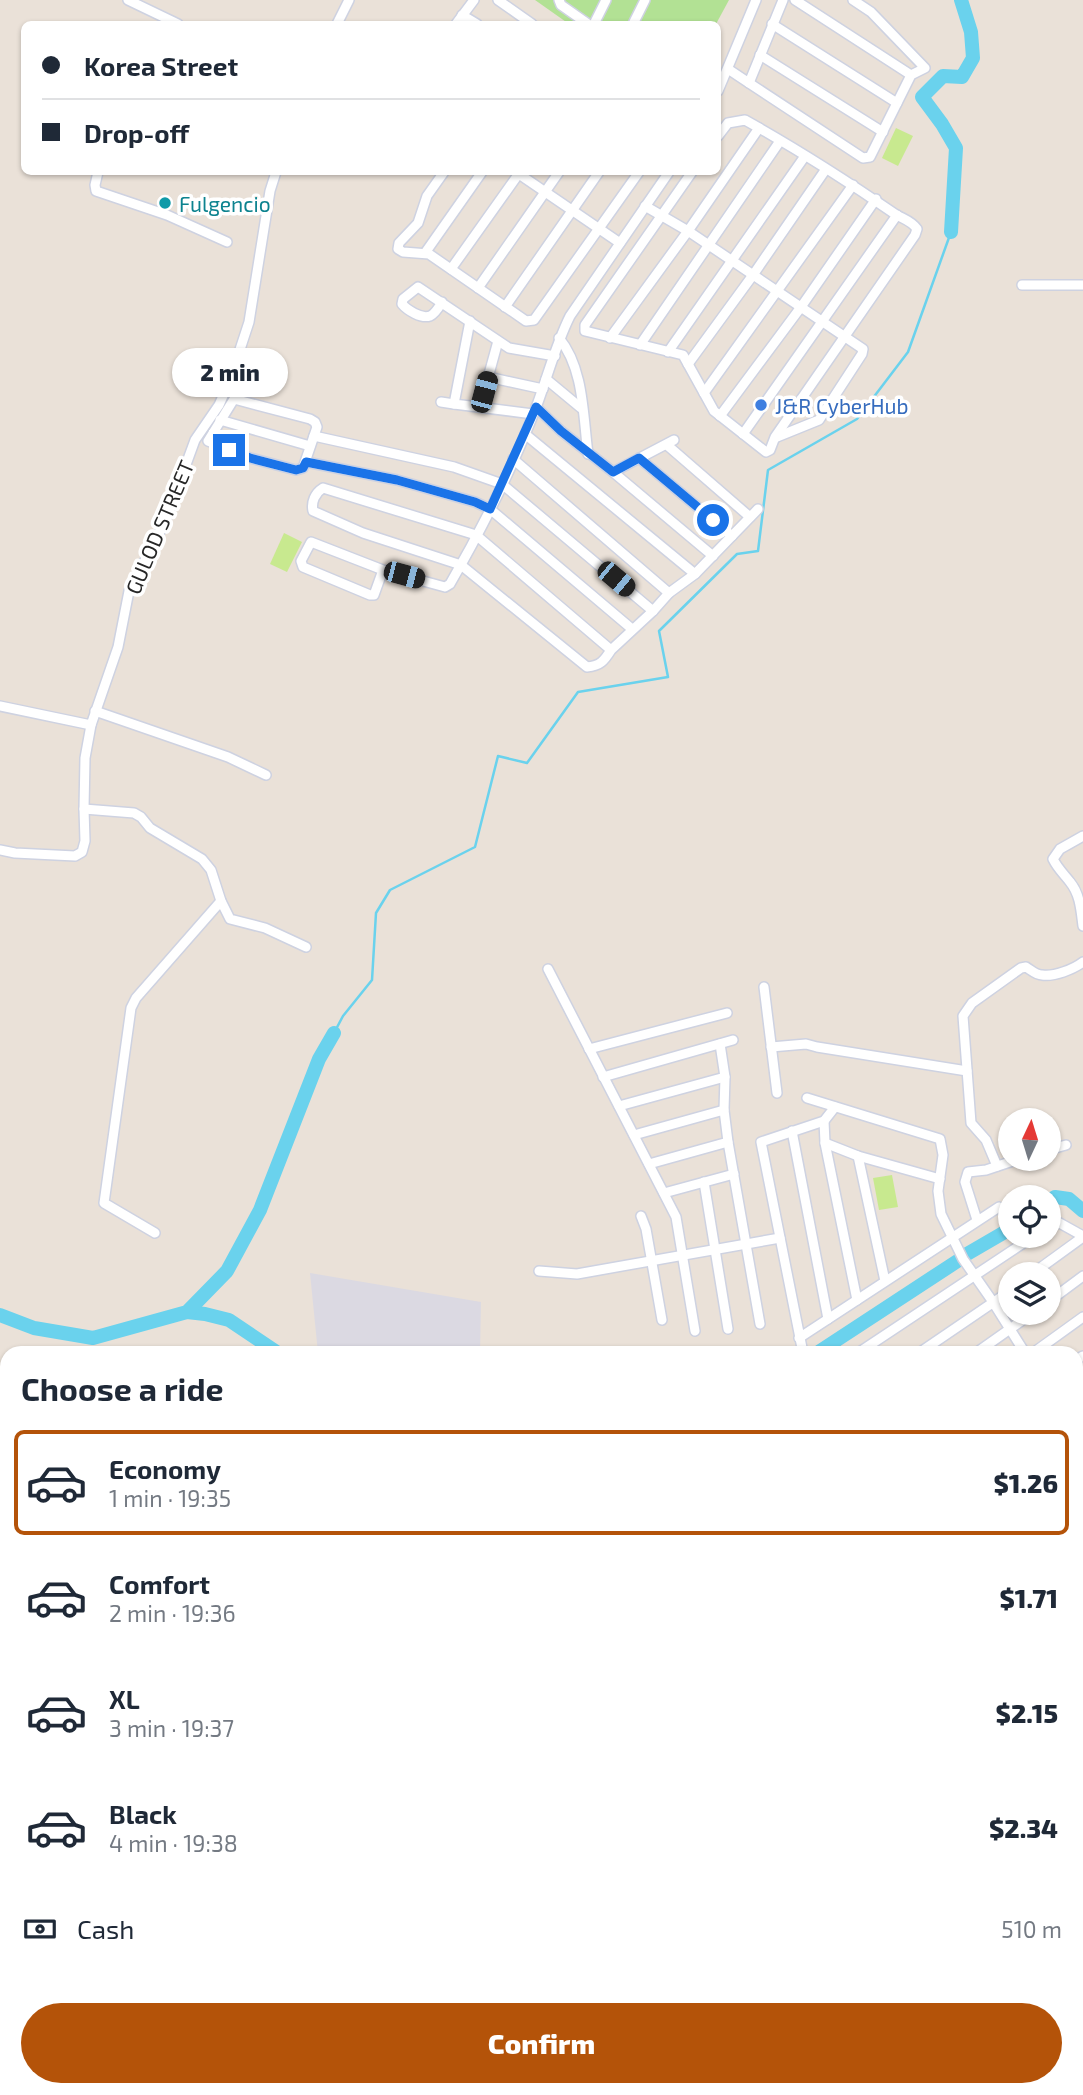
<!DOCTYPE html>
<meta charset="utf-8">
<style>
:root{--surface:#fff;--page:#f2f2f3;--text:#1f2937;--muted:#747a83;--line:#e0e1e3;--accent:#b45309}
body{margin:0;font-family:"Exo 2",sans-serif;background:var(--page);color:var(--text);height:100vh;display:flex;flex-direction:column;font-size:26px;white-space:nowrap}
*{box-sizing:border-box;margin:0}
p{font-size:23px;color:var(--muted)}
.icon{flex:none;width:38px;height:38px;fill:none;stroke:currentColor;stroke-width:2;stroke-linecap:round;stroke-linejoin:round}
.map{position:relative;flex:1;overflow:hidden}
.sheet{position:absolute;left:0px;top:1346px;width:1083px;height:751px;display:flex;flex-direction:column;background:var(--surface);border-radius:21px 21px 0 0;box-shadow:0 2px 5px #0004}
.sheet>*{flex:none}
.banner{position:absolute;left:21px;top:21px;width:700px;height:154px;border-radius:10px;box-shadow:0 2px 5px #0004;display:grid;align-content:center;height:154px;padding:0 21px;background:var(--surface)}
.needle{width:46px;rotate:4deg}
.fabs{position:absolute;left:998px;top:1108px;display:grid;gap:14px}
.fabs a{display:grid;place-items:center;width:63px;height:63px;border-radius:50%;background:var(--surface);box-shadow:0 2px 5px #0004;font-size:35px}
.end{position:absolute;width:32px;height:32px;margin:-16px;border:9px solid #1a73e8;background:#fff;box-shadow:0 0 0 4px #fff}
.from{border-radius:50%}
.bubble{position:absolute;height:49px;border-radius:24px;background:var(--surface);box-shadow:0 2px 5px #0004;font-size:23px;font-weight:800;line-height:49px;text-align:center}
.car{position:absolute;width:21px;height:42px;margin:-21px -10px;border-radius:9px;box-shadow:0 0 5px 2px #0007;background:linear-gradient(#222 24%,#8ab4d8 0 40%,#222 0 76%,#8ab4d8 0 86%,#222 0)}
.banner b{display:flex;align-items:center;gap:24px;height:66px;font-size:26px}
.banner b+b{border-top:2px solid var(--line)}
.banner i{width:18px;height:18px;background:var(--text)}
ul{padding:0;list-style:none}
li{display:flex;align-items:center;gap:21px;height:105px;margin:0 14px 10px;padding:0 7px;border:4px solid transparent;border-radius:10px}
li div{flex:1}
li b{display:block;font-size:26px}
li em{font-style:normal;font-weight:800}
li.on{border-color:var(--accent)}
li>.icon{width:63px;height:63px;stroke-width:1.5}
h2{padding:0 21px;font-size:32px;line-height:84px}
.pay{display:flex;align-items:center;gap:18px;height:77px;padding:0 21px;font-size:26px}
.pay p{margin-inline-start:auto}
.action{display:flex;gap:14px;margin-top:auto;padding:14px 21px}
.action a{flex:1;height:80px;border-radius:42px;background:var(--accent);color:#fff;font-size:28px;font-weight:800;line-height:80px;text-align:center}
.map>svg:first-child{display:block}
.industrial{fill:#dbd9e2}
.green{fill:#b2e194}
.pitch{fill:#c8e98f}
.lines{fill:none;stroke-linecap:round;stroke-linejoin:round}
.stream{stroke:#6ad2ed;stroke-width:2.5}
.river{stroke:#6ad2ed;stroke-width:14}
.street-casing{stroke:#ced2e1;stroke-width:12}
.secondary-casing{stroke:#ced2e1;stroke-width:16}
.street{stroke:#fff;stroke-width:9}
.secondary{stroke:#fff;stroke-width:12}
.route{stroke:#1a73e8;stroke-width:9}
.culture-dot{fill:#0f9aa8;stroke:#fff;stroke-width:2.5}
.shop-dot{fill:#3f7fe0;stroke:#fff;stroke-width:2.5}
.labels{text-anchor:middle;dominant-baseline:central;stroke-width:7;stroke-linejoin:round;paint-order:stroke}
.culture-label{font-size:21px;fill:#0d838f;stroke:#fff;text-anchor:start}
.shop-label{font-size:21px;fill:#366cbe;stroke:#fff;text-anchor:start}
.street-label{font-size:21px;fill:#272727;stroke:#fff}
</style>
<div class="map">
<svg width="1083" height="2095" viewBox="0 0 1083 2095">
<rect width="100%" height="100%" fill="#eae1d8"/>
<path class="industrial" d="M310 1273 481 1302 480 1353H318Z"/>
<path class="green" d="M535 0H729L716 24H569Z"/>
<g class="pitch">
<path d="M896 128 913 136 898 166 882 158Z"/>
<path d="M284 533 302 542 287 572 270 564Z"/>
<path d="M892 1175 898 1207 879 1210 873 1178Z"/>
</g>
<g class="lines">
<path class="stream" d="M334 1033 343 1016 372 980 376 913 390 890 475 847 498 756 527 763 578 692 668 677 659 631 737 554 758 551 768 470 857 419 908 352 951 232"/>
<g class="river">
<path d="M951 232 956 148 942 124 922 97 943 76 962 77 973 58 971 32 961 0"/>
<path d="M1048 1202 1055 1197 1069 1199 1083 1211"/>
<path d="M967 1254 1010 1229"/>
<path d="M187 1312 205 1314 229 1320 278 1353"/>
<path d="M0 1315 34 1328 93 1338 187 1312 227 1271 260 1210 319 1059 334 1033"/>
<path d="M817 1353 959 1260"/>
</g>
<defs>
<g id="street">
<path d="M128 0 178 24"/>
<path d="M498 0 532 24"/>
<path d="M559 0 561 5 588 24"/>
<path d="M795 0 911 75"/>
<path d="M462 15 477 24"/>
<path d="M337 24 349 0"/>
<path d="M456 24 474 0"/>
<path d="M594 24 606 0"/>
<path d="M633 24 645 0"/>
<path d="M772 24 897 103"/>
<path d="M760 55 883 132"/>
<path d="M728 69 749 83 783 0"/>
<path d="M749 83 863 158 870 157 911 75 925 68 871 12 853 0"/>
<path d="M718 91 756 0"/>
<path d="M98 172 95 185 96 191 167 215 227 242"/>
<path d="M444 172 427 196 418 223 399 243 398 249 403 252 429 254 526 321 534 320 639 172"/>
<path d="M516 172 620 243"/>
<path d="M692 172 585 325V331L683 355 714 411 766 452 770 450 775 437 915 235 917 229C912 221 903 219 895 214 847 181 797 149 745 120L728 123 718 136"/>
<path d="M645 206 688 231 863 349 862 354 819 420 777 437"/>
<path d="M425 253 482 172"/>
<path d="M451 269 520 172"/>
<path d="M1022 285H1083"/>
<path d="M478 288 559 172"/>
<path d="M442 302C439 307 435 314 430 316 421 319 407 310 402 304L403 299 418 287 509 348 555 356"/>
<path d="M505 307 599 172"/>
<path d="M470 321 454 404 533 414"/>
<path d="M559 338C584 368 583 416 588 454"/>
<path d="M610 338 688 231 759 128"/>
<path d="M640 345 780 141"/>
<path d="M668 352 805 156"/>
<path d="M688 364 753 275 826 169"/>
<path d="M488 377 543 389"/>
<path d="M546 379 581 408"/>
<path d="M704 393 853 185"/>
<path d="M234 399 310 419 315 422 317 427 303 468 296 470 250 458 208 441Z"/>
<path d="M441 402 454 404"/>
<path d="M480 407 498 341"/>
<path d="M536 407 561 431 613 472 713 556"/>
<path d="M720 416 801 307 876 199"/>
<path d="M220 420 310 446"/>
<path d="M525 434 695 574"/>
<path d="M743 434 897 215"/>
<path d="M314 436 454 467 502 484 653 611"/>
<path d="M667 445 750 517"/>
<path d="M639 458 732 536"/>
<path d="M513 459 669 593"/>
<path d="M306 462 397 480 475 502 490 509 632 629"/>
<path d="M613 472 674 440"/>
<path d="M383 570 374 595H370L303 567 301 561 311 542 383 570 445 587 450 584C483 527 513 467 537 405 548 375 556 344 570 316L669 172"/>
<path d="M611 650C604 661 600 666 587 667L461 565 363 533 313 511C311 502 315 493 323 488L476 535 611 650 653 611 669 593 695 574 758 509"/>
<path d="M0 706 91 725"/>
<path d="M95 711 228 757 266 775"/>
<path d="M84 809 134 813 141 817 150 828 202 859 211 870 221 901 230 919 265 928 306 947"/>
<path d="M1083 836 1060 849 1053 859C1058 869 1064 874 1070 882 1080 894 1081 910 1083 926"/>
<path d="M0 850 15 853 75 856 82 852 85 841 84 809 85 758 91 725 118 647 129 591 165 522 195 440 219 405 230 380 249 322 270 191 276 172"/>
<path d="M548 969 676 1217 695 1331"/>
<path d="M764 987 777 1093"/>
<path d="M720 1044 725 1077 724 1110 728 1142 760 1324"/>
<path d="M771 1047 806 1044 817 1047 967 1071"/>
<path d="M589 1049 727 1013"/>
<path d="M603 1077 733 1040"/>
<path d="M807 1098 940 1139 943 1155 938 1191 941 1214 963 1259 993 1302 1025 1353"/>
<path d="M619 1106 725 1077"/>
<path d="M824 1121 825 1143 857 1300"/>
<path d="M792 1131 828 1319"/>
<path d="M634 1135 724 1110"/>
<path d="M825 1143 858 1156 940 1179"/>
<path d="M1048 1150 1066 1145"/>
<path d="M858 1156 885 1281"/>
<path d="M649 1164 728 1142"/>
<path d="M997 1166 986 1140 971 1123 963 1016 972 1003 1021 968 1026 967C1031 970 1036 975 1042 975 1054 977 1074 969 1083 962"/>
<path d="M704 1182 728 1329"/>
<path d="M664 1193 734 1174"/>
<path d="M641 1216 646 1229 662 1320"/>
<path d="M977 1220 965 1182 968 1172 986 1170 1022 1158"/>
<path d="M1048 1226 1056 1221 1083 1236"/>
<path d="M155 1233 104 1203 131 1008 136 998 221 901"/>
<path d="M539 1271 577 1274 780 1238"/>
<path d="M1032 1274 1083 1237"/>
<path d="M1048 1302 1083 1276"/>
<path d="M799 1338 999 1207"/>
<path d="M803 1353 761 1142 824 1121 835 1107"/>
<path d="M858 1353 1034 1236"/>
<path d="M919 1353 1010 1291"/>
<path d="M976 1353 1034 1312"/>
<path d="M1033 1353 1083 1317"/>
<path d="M1076 1360 1083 1356"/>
<path d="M1076 1400 1083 1396"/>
<path d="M1076 1431 1083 1448"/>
<path d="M1076 1482 1083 1478"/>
<path d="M1076 1518 1083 1513"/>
<path d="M1076 1558 1083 1553"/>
<path d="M1076 1607 1083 1608"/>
<path d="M1076 1657 1083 1670"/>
<path d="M1076 1859 1083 1857"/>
<path d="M0 1918 7 1914"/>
<path d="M308 2090 311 2095"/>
<path d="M345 2090 346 2095"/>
<path d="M559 2090 565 2095"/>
<path d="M694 2090 698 2095"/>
<path d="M889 2090 897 2095"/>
<path d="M772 2092 785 2095"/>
<path d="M724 2095 730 2090"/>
<path d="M801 2095 806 2090"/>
<path d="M853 2095 857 2090"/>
</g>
<g id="secondary">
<path d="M1076 1656 1083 1655"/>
<path d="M93 2095 102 2090"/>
</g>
</defs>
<use href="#street" class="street-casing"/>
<use href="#secondary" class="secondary-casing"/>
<use href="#street" class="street"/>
<use href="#secondary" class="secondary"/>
</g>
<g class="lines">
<path class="route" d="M229 450 250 458 296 470 303 468 306 462 397 480 475 502 490 509 536 407 561 431 613 472 639 458 713 520"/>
</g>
<circle class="culture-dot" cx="165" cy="203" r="7"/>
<circle class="shop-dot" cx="761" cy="405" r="7"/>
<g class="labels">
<g class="culture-label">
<text x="179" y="203">Fulgencio</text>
</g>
<g class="shop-label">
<text x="775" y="405">J&amp;R CyberHub</text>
</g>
<g class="street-label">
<text transform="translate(159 527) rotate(-67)">GULOD STREET</text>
</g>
</g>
</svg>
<div class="fabs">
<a><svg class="needle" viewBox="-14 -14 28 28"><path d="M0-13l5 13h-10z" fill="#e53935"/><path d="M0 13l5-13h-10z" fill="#747a83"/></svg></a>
<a><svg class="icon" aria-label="locate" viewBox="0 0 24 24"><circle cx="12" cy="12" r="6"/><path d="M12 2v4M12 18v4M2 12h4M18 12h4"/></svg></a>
<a><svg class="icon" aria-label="layers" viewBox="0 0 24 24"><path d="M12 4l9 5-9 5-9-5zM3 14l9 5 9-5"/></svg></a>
</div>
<i class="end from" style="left:713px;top:520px"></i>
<i class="end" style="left:229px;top:450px"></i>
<div class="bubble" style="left:172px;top:348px;width:116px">2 min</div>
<i class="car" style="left:484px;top:392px;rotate:15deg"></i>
<i class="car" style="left:404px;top:575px;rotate:105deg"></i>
<i class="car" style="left:616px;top:579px;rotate:130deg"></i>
<div class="banner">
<b><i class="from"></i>Korea Street</b>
<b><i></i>Drop-off</b>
</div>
<section class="sheet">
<h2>Choose a ride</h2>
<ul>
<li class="on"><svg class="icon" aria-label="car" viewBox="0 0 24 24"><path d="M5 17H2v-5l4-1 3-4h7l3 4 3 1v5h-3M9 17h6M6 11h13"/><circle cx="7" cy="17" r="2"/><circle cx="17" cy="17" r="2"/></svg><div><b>Economy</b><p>1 min · 19:35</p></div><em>$1.26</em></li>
<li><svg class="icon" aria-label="car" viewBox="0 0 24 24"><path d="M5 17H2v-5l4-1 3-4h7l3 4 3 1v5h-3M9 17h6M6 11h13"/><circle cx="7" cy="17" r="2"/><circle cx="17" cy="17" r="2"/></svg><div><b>Comfort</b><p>2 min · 19:36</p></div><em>$1.71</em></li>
<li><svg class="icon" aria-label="car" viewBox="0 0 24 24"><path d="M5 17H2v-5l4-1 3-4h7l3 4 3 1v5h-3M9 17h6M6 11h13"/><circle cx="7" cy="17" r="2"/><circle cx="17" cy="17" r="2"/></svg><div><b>XL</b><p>3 min · 19:37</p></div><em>$2.15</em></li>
<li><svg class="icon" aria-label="car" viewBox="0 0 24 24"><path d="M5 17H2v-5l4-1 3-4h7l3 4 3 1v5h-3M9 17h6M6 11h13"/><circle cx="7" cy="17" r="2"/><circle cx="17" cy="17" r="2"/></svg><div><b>Black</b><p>4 min · 19:38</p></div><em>$2.34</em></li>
</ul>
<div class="pay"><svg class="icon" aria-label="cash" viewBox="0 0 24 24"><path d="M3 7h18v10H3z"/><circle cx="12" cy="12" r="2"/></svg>Cash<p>510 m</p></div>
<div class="action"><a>Confirm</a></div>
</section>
</div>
